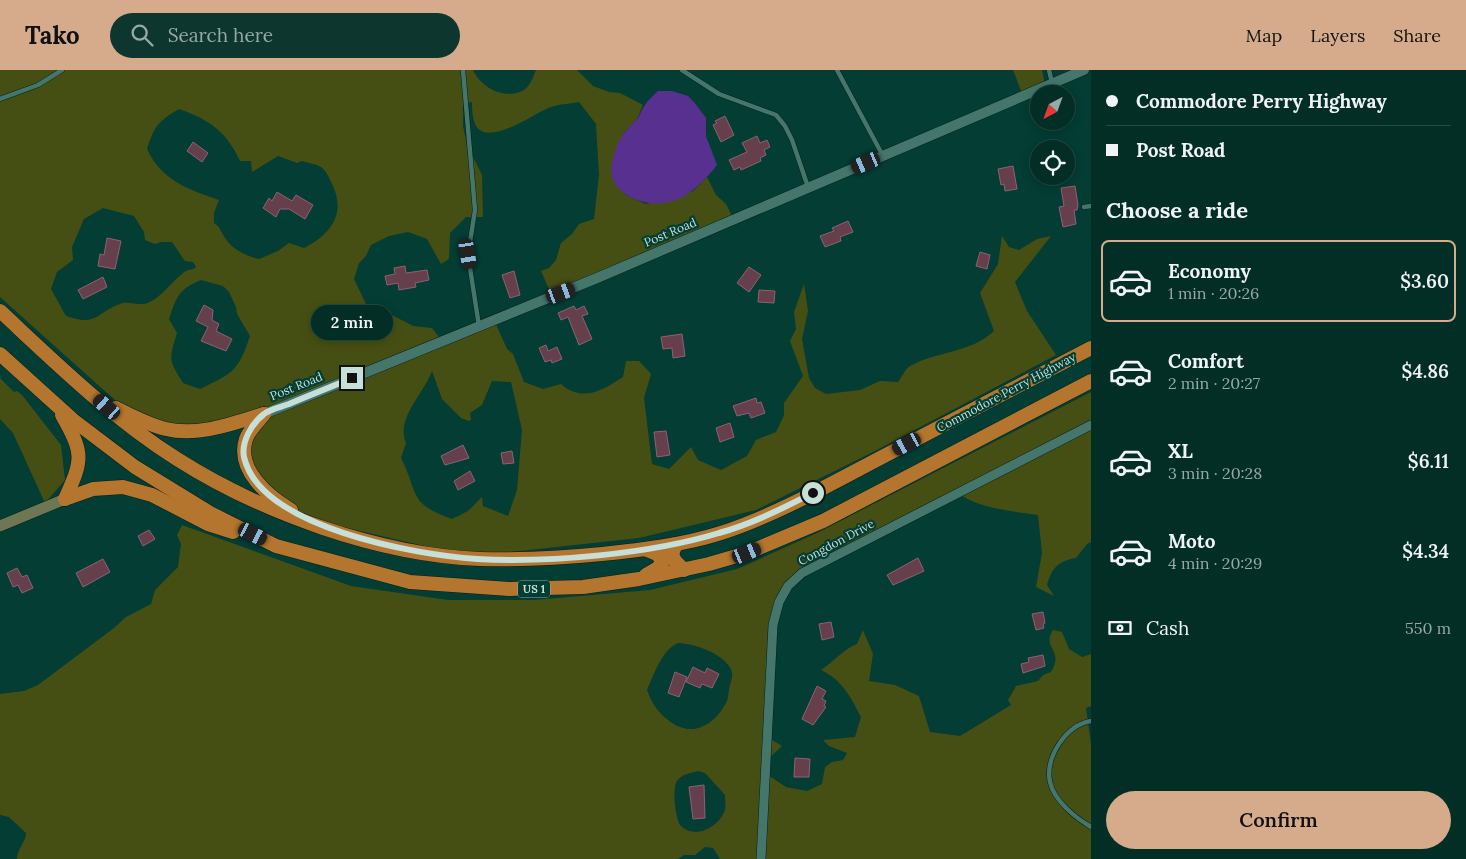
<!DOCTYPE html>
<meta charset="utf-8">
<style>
:root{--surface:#022e26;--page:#0c362e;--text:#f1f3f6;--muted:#96a8a7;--line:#234a43;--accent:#d6ab8b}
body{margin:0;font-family:Lora,serif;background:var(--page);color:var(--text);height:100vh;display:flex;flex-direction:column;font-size:19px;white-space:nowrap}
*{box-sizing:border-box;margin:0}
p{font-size:16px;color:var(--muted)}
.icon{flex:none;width:28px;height:28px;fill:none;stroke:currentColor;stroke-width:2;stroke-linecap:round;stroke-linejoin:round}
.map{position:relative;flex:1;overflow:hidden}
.side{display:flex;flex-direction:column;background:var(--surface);width:375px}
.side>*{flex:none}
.guide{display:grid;align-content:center;height:110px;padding:0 15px;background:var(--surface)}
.needle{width:32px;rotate:221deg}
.controls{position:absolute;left:1030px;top:15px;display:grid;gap:10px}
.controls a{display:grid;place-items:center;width:45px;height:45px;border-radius:50%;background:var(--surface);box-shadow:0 2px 12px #0003,0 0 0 1px var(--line);font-size:25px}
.end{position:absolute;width:22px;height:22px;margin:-11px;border:6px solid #c6dfd9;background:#111;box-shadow:0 0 0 2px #111}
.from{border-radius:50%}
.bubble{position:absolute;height:35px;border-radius:18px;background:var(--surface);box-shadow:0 2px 12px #0003,0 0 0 1px var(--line);font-size:16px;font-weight:600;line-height:35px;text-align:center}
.car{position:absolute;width:15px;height:30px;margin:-15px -8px;border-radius:6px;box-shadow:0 0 4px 1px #0007;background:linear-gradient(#222 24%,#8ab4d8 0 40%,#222 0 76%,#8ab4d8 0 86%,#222 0)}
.guide b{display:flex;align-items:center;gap:18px;height:48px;font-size:19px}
.guide b+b{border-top:1px solid var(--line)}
.guide i{width:12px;height:12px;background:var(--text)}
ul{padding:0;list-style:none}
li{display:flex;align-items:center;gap:15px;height:82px;margin:0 10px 8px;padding:0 5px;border:2px solid transparent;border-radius:8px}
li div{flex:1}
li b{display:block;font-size:19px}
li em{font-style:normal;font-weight:600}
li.active{border-color:var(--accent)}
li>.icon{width:45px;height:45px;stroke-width:1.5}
h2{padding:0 15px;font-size:22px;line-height:60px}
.pay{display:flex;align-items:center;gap:12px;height:55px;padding:0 15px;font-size:19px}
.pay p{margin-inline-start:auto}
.primary-button{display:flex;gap:10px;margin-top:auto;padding:10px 15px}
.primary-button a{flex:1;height:58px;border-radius:30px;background:var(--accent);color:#111;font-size:20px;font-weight:600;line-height:58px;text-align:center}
header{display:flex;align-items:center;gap:30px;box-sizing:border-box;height:70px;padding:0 25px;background:var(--accent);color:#111}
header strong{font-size:24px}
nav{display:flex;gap:28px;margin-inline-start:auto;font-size:18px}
.search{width:350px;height:45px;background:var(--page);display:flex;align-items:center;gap:12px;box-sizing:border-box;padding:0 18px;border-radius:28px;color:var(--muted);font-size:19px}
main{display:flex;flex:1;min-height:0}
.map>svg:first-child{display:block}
.green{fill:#464f13;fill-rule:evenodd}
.water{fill:#573090}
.building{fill:#663f4c;stroke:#8c6270}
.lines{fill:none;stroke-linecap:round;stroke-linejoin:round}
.service-casing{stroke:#05201b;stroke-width:5.5}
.minor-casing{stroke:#05201b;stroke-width:10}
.tertiary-casing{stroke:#05201b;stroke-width:11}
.secondary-casing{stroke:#05201b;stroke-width:12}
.trunk-casing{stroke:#05201b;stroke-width:15}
.service{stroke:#44766b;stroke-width:4.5}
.minor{stroke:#44766b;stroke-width:9}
.tertiary{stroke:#44766b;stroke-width:10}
.secondary{stroke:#6e7654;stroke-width:11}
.trunk{stroke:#b4762e;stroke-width:14}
.route{stroke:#c6dfd9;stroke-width:6}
.labels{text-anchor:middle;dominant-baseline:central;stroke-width:4.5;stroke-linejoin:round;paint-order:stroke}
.shield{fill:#033d33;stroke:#8caea7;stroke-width:1}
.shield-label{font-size:11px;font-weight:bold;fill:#c6dfd9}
.street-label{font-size:12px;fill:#c6dfd9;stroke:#033d33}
</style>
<header>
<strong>Tako</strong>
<div class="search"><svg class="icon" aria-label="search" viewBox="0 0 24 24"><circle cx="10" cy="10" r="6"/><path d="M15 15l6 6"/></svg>Search here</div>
<nav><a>Map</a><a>Layers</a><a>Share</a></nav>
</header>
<main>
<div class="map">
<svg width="1091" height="789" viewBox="0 0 1091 789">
<rect width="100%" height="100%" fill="#033d33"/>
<g class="green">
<path d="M0 0H473C480 16 502 29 520 22 529 19 533 8 536 0H577L593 16 609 22 620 23 643 35 637 49 623 64 613 110 626 125 646 134 693 121 707 107 716 125 726 134 733 148 552 226 541 201 549 198 556 190 561 173 572 164 579 154 594 149 599 105 596 54 579 32C569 34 558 34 548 38 532 45 482 81 474 51 472 45 472 38 472 32L463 34V56L467 75 482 105 483 147H466L450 163 449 189 441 194 427 169 408 162 389 166 371 175 366 186 359 193 354 209 367 236 392 245 413 256 432 258 442 271 495 252 507 279 513 284 524 312 543 319 561 314C582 333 603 320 623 307L626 291H639L651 304 644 328 652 394 669 399 691 377 698 390 721 400 747 386 756 370 776 362 784 345V333L803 306 790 271 796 259 794 242 804 214 808 241 802 269 809 308 815 318 826 324 860 320 880 311 898 312C902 307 905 299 910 296 937 281 971 283 994 261L980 223 998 194 1002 166 1009 177 1019 180 1037 169 1051 166 1015 212 1027 241 1056 285 873 382 756 440 639 468 493 484 433 478 343 457 286 437 243 389 259 349 214 360 136 349 0 227ZM179 39C210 50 226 61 240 91H251L252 102 278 86 297 93 302 91C308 93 316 94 321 97 327 101 330 110 333 116 346 145 330 165 304 178L289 173 278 181 259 189C246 186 233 180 225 168 221 162 221 158 214 153V143L219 130C188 119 162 111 147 79 154 57 158 51 179 39ZM103 138 134 146 144 162 145 170 155 174 161 172H172L185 191 193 192 196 197C193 200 189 199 186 201 172 210 160 231 144 234 136 235 127 231 120 234 95 243 98 257 66 246L51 219 57 202 73 190 72 177 84 149ZM201 210 223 216 229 222 236 237 237 244 250 266C238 302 233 303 200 319L183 313C168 289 169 290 177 263L169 249C177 226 178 220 201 210ZM432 301 442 329 461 348 469 351 471 350 470 343 482 335 492 311 511 312 522 360 517 420 508 446 483 436 482 427 468 441 452 449C407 433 419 423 401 388L406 373C395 349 425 322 432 301Z"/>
<path d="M1013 0H1042L1045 15 1023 26Z"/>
<path d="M0 308 14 322 17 321 22 325 61 375 65 410 45 433 13 363 0 349Z"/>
<path d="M1091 322V472L1087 474 1076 488C1058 491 1052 498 1047 515L1054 526 1036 517 1042 483 1038 445C1012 441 981 439 959 424L799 505 777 534 767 667 782 676 765 692V703L786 717 807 721 822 714 825 697 832 692 843 690 847 683 829 676 823 670 855 667 861 647C850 626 843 611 821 600 833 592 845 578 857 574L863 560 873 584 869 611 895 615 919 626 930 662 960 666 1011 635 1008 630 1016 616 1038 611 1043 605 1051 602C1065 579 1041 579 1053 560L1062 562 1069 579 1082 587 1091 584V636L1086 638 1091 674V789H720L713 778 705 777 695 785H684L678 789H17C17 779 26 772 26 763L9 747 0 745V624L24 621 38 615 114 558 126 547 151 534 155 520 178 497 181 474 177 465 182 455 351 516 448 530H534L650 520 737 499 817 463ZM678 573C695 574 719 582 729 596 734 603 732 608 730 615 728 621 729 628 726 633 714 655 694 667 672 653 660 645 651 633 647 620 654 604 662 580 678 573ZM698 701 705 703 725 725C725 729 726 736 725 740 719 757 695 770 681 756 675 750 672 718 677 711 682 704 690 703 698 701Z"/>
</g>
<path class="water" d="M658 21H672L688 26 694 32 706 48V66L717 95C695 123 670 144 632 128 626 125 615 117 613 110 608 97 616 72 625 62 629 57 634 53 638 48 645 34 646 32 658 21Z"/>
<g class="building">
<path d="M725 46 734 65 721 72 713 55 717 53 715 51Z"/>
<path d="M757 66 760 73 767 70 770 77 764 80 766 85 760 88 761 91 741 100 740 97 734 100 729 90 747 82 742 73Z"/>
<path d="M193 72 208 83 202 92 187 81Z"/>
<path d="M1013 96 1017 119 1005 121 1004 114 1001 115 998 99Z"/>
<path d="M1075 116 1078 135 1077 140H1074L1076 154 1063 157 1059 137 1064 136 1061 118Z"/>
<path d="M277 122 292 131 296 125 313 135 305 149 289 139H280L276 147 263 138 269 128 272 131Z"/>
<path d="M848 151 853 162 840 167 841 171 825 177 820 166 834 161 832 158Z"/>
<path d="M107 168 121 171 115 199 98 196 100 184 104 185Z"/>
<path d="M980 182 990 185 987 199 976 196Z"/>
<path d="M405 196 406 203 427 200 429 210 415 213 416 217 399 220 398 213 387 215 385 206 395 204 394 198Z"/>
<path d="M749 197 761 205 749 222 737 213Z"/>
<path d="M514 201 520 225 510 228 502 205Z"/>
<path d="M103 207 107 217 83 229 78 220Z"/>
<path d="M759 220 775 221 774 233 758 232Z"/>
<path d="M204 235 213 240 212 250 219 254 216 261 232 269 226 281 201 271 208 257 196 251Z"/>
<path d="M574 236 576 240 584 236 588 244 582 246 592 269 579 275 568 247 561 250 558 243Z"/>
<path d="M682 264 685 286 673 288 672 278 663 279 661 267Z"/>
<path d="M546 275 548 281 557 277 562 289 552 293 551 290 545 292 539 278Z"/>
<path d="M756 328 757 333 761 332 765 343 751 348 749 343 737 346 733 336Z"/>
<path d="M730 353 734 367 720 372 716 358Z"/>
<path d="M666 361 670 385 657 387 654 362Z"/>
<path d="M463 375 469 388 445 395 441 386Z"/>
<path d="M512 381 514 393 503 394 501 383Z"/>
<path d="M470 401 475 411 458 420 454 411Z"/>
<path d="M149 460 155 469 143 476 138 466Z"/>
<path d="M918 488 924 501 893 515 887 505Z"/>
<path d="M103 489 110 502 83 517 76 503Z"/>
<path d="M17 498 22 507 27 505 33 518 22 523 18 515 13 517 7 503Z"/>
<path d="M1043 542 1045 553 1043 554 1044 558 1036 560 1032 544Z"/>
<path d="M831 552 834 567 822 570 819 554Z"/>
<path d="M1043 585 1045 596 1023 603 1021 594 1029 592 1028 588Z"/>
<path d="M693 597 705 603 707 598 719 604 712 618 702 614 700 618 686 612Z"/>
<path d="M675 602 687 607 679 627 668 623Z"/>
<path d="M817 616 826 621 822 629 826 631 824 636 826 637 813 655 802 649Z"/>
<path d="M795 688 810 689 809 707H794Z"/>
<path d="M704 715 705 748 693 749 689 717Z"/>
</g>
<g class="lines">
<defs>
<g id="service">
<path d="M463 0 475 140 468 185 479 256"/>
<path d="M682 0 719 24 776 45 785 56 792 70 808 117"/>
<path d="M837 0 883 86"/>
<path d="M1049 0 1052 13"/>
<path d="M0 29 38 15 62 0"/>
<path d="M1084 137 1091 136"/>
<path d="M1091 651C1066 655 1045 687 1050 712 1054 731 1076 748 1091 757"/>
</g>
<path id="minor" d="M761 789 773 555 779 532 788 516 802 503 1091 355"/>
<path id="tertiary" d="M264 344 597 208 1084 0"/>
<path id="secondary" d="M0 456 65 429"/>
<g id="trunk">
<path d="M0 241C56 293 112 348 177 389 262 443 379 485 480 489 521 490 561 488 602 484 641 480 683 475 721 463 779 444 832 413 886 385 954 349 1023 314 1091 278"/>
<path d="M0 284 73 350 135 397 210 443 276 476 410 512 509 519 583 517 639 509 709 494 747 483 823 451 1091 311"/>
<path d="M116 338C132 346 149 355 166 359 198 367 233 353 264 344"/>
<path d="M264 344C258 352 249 360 246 369 236 400 268 426 291 440"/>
<path d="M62 345C84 384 83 389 65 429"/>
<path d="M65 429 93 419 123 417 152 425 208 454 233 462"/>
<path d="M676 474 672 484 675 491 684 500"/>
<path d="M645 479 657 484 663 491 658 498 646 505"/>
</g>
</defs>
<use href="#service" class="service-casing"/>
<use href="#minor" class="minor-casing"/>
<use href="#tertiary" class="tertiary-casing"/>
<use href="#secondary" class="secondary-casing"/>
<use href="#trunk" class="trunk-casing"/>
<use href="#service" class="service"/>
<use href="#minor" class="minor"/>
<use href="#tertiary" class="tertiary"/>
<use href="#secondary" class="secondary"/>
<use href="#trunk" class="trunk"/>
</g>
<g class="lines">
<path class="route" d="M352 308C331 317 310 325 289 334 281 337 270 339 264 344 252 353 241 372 244 387 260 458 417 485 477 489 549 493 650 484 719 463 752 454 783 438 813 423"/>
</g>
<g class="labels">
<rect class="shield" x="518" y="510.5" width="32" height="17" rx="4"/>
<g class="shield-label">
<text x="534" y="519">US 1</text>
</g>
<g class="street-label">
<text transform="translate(670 162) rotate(-23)">Post Road</text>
<text transform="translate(296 316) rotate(-22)">Post Road</text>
<text transform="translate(1006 322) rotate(-28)">Commodore Perry Highway</text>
<text transform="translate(836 472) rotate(-28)">Congdon Drive</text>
</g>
</g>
</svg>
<div class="controls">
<a><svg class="needle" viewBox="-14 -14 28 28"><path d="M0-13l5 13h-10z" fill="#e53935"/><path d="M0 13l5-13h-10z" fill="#96a8a7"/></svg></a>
<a><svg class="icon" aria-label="locate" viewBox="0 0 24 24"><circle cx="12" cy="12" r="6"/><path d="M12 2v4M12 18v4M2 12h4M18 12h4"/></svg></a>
</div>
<i class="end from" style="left:813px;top:423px"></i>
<i class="end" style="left:352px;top:308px"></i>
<div class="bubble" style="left:311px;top:235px;width:82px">2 min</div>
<i class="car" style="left:866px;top:93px;rotate:247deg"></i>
<i class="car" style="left:468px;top:184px;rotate:171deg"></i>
<i class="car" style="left:561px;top:223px;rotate:69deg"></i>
<i class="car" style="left:107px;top:337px;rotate:311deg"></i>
<i class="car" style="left:907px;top:374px;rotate:242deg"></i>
<i class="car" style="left:253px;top:464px;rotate:117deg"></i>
<i class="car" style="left:747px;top:483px;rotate:68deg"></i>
</div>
<section class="side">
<div class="guide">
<b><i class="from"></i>Commodore Perry Highway</b>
<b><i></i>Post Road</b>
</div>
<h2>Choose a ride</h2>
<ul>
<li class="active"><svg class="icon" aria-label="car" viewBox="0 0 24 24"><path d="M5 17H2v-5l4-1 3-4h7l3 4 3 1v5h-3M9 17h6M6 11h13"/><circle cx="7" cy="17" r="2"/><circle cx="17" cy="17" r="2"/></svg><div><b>Economy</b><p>1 min · 20:26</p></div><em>$3.60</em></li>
<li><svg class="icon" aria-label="car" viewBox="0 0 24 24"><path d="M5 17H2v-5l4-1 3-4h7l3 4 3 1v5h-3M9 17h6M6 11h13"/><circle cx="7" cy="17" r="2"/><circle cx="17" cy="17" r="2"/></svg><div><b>Comfort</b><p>2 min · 20:27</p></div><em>$4.86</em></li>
<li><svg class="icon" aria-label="car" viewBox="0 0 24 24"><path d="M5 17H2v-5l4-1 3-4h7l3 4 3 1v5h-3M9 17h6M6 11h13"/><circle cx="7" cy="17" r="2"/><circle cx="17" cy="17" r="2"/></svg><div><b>XL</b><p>3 min · 20:28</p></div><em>$6.11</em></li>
<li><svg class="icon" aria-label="car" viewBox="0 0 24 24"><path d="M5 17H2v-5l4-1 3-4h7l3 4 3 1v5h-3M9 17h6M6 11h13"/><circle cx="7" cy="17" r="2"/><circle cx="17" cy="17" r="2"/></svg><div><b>Moto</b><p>4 min · 20:29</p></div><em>$4.34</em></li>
</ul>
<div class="pay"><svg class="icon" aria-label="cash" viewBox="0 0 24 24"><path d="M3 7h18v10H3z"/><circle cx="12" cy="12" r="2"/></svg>Cash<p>550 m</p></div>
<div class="primary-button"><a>Confirm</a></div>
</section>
</main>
